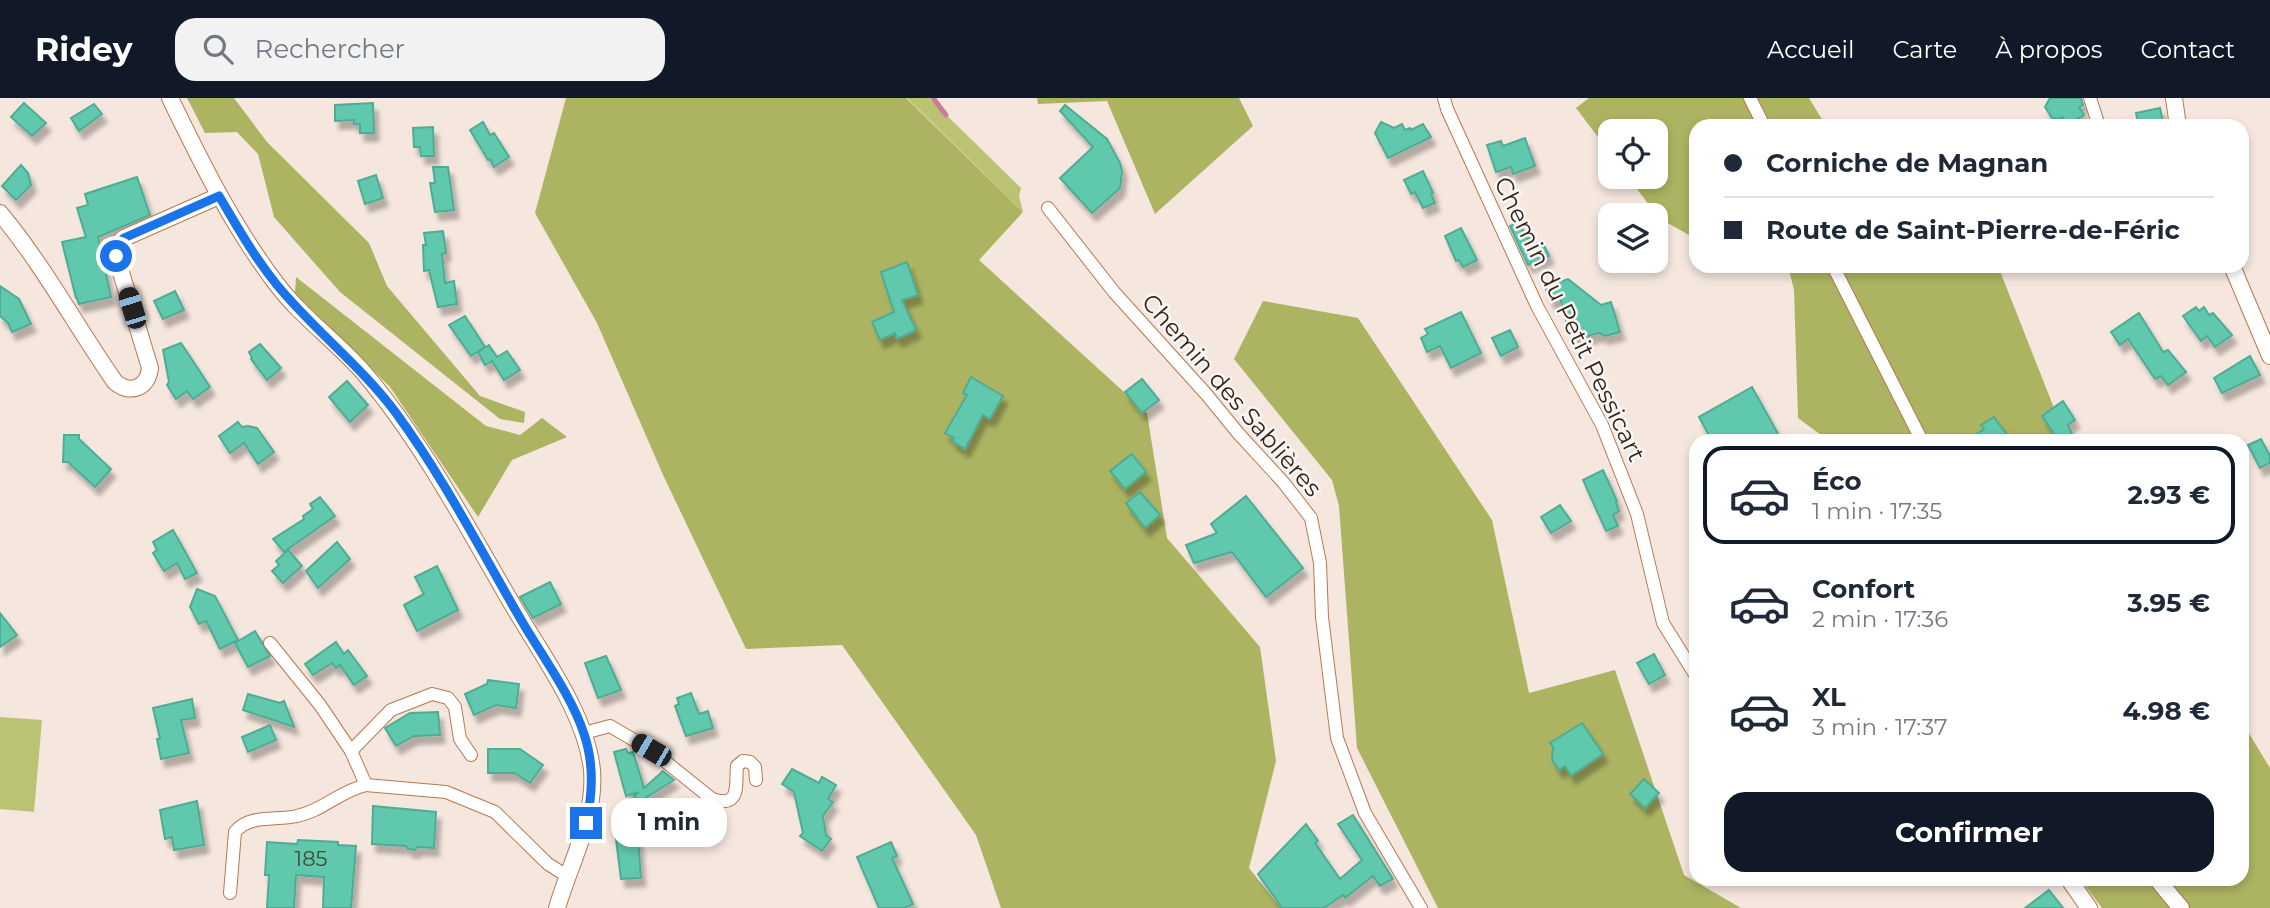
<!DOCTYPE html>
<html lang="fr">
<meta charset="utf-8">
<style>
:root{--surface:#fff;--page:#f2f2f3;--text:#1f2937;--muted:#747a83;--line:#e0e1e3;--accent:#111827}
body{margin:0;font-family:Montserrat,sans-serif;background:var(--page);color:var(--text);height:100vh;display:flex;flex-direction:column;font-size:26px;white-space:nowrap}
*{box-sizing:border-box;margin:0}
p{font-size:23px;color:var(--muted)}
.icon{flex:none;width:38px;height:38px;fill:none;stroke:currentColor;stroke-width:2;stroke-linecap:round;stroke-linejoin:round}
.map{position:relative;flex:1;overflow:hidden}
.details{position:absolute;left:1689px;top:336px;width:560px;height:452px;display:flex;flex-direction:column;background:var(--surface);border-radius:21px;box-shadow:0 4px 10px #0003}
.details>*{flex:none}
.guide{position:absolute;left:1689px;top:21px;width:560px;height:154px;border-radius:21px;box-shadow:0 4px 10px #0003;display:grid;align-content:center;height:154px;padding:0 35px;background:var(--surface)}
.tools{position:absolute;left:1598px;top:21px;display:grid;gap:14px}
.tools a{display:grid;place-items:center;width:70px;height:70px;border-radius:14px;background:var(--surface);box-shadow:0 4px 10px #0003;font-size:35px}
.end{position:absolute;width:32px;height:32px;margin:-16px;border:9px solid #1a73e8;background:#fff;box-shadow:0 0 0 4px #fff}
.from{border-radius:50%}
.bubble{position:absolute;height:49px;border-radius:21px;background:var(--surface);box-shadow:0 4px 10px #0003;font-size:23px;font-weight:700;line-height:49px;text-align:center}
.car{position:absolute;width:21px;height:42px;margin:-21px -10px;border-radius:9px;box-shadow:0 0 5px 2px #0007;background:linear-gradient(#222 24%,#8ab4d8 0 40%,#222 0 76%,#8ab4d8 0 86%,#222 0)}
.guide b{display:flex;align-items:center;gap:24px;height:66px;font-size:26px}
.guide b+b{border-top:2px solid var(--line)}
.guide i{width:18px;height:18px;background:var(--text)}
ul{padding:12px 0 0;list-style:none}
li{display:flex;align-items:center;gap:21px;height:98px;margin:0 14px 10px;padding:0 21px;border:4px solid transparent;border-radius:21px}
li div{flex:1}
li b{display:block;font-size:26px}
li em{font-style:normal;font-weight:700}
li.on{border-color:var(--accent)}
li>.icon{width:63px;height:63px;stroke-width:1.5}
.button{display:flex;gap:14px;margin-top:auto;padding:14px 35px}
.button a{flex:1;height:80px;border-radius:21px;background:var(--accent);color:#fff;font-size:28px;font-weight:700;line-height:80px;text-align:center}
header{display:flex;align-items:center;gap:42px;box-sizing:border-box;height:98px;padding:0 35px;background:var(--accent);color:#fff}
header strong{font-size:33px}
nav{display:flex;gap:38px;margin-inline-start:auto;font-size:24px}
.search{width:490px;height:63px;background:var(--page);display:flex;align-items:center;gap:18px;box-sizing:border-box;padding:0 24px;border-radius:21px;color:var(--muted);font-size:26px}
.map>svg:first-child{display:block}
.green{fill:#bbc373}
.forest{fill:#acb462}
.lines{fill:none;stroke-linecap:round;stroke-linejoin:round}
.stream{stroke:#cb7c9d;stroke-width:5}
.building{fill:#60c9ad;stroke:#4eac93;stroke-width:2;filter:url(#shadow)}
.minor-casing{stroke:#b7784f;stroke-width:14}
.tertiary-casing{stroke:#b7784f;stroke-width:18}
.minor{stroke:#fff;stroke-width:12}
.tertiary{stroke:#fff;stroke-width:16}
.route{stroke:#1a73e8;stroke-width:9}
.labels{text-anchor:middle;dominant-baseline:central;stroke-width:5;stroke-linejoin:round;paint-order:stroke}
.number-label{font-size:21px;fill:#424a36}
.street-label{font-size:24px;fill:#381f0e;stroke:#f7f7f7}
</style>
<header>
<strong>Ridey</strong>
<div class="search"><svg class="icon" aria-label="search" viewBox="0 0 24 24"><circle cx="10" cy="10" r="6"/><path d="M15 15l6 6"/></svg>Rechercher</div>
<nav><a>Accueil</a><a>Carte</a><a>À propos</a><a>Contact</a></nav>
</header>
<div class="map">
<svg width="2270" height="810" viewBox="0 0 2270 810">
<defs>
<filter id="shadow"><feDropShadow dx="4.5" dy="8" stdDeviation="2" flood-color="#0004"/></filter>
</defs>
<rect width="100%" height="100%" fill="#f5e6de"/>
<g class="green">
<path d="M907 0H929L1021 90 1019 98 1023 114Z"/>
<path d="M0 619 42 622 34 714 0 711Z"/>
</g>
<g class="forest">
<path d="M187 0H234L267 44 369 145 387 188 480 298 525 314 524 325 500 321 340 194 274 119 258 56 237 34 205 35Z"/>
<path d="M566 0H906L1023 114 979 162 1147 315 1167 440 1260 549 1276 663 1249 770 1281 810H1001L976 737 842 547 746 551 664 379 597 225 535 115Z"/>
<path d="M1037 0H1239L1253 28 1155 116 1107 3 1038 6Z"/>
<path d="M1589 0H1809L1826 28H1696V141L1659 120 1628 79H1656V33H1610V55L1576 10Z"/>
<path d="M1788 168H1998L2067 343H1829L1798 320 1794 192Z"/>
<path d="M296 179 486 328 520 337 542 320 567 339 512 362 478 419 390 289 295 195Z"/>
<path d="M1263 203 1358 220 1492 422 1529 595 1615 572 1684 777 1741 810H1438L1357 650 1339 408 1332 382 1234 261Z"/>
<path d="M2242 624 2270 670V810H2102L2080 781 2242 780Z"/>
</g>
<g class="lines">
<path class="stream" d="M933 0 946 17"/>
</g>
<g class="building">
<path d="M2050 0H2081L2083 7 2079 9 2084 17 2067 27 2063 19 2058 21 2052 20 2045 9Z"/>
<path d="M24 5 46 25 32 38 11 19Z"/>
<path d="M373 5 374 35H360V26H354V22L335 23V7Z"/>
<path d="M94 6 102 16 79 33 71 20Z"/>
<path d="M1065 7 1107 41 1120 65 1122 73 1120 90 1092 115 1060 80 1093 49 1060 13Z"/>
<path d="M2160 10 2164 28H2139L2136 15Z"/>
<path d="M483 24 490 37 494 35 509 59 494 69 490 61 488 62 470 32Z"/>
<path d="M1381 24 1394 30 1402 26 1405 32 1410 30 1411 32 1423 26 1431 39 1388 60 1375 35Z"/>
<path d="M433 29 434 58H421L420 49H414L413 30Z"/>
<path d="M1525 40 1535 68 1513 76 1511 69 1496 74 1487 47 1501 43 1503 48Z"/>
<path d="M21 67 28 75 31 87 16 102 2 88Z"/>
<path d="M433 69H448L454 112 435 114 430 85H435Z"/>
<path d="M1423 73 1433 95 1431 96 1435 105 1423 110 1415 94 1411 96 1404 82Z"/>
<path d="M376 77 383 100 365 106 358 83Z"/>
<path d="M137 79 150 117 98 139 111 199 79 206 77 200H76L62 144 86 139 77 110 88 107 85 96Z"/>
<path d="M1519 124 1527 141 1533 139 1537 147 1543 145 1549 158 1528 167 1510 128Z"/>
<path d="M1461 130 1477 162 1463 169 1459 162 1456 163 1445 138Z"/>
<path d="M443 133 446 155 442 156 445 185 454 183 457 206 438 209 429 172 424 173 423 147H426L424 135Z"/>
<path d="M907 164 918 197 902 202 916 232 897 241 895 235 880 242 872 224 894 214 881 174Z"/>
<path d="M1568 181 1601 207 1611 204 1620 234 1605 238 1599 235 1575 241 1570 229 1568 230 1560 200 1551 204 1545 189Z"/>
<path d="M0 188 19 201 31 226 12 234 8 225 0 218Z"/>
<path d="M175 193 184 212 163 221 154 203Z"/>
<path d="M2196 209 2199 213 2204 209 2209 217 2213 215 2232 237 2215 249 2207 238 2201 243 2183 218Z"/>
<path d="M1461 214 1481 255 1451 270 1440 248 1427 254 1421 240 1428 236 1425 231Z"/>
<path d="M2139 215 2163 254 2168 252 2186 274 2168 287 2161 278 2155 281 2128 241 2120 247 2111 234Z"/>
<path d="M465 218 485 249 471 258 449 227Z"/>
<path d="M1510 232 1518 249 1501 258 1492 240Z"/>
<path d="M181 245 210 289 193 301 187 293 176 301 167 287 169 284 163 252Z"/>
<path d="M260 246 281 270 267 282 251 261 252 260 249 254Z"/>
<path d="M489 247 497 259 507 253 520 272 504 282 492 263 485 267 478 254Z"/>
<path d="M2250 258 2260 277 2222 295 2214 280Z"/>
<path d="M971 279 1003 298 990 321 983 317 965 351 952 343 954 340 945 335 967 297 963 295Z"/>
<path d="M1142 281 1159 302 1142 315 1125 294Z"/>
<path d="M347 283 368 307 350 324 329 299Z"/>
<path d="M1752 289 1782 343H1712L1699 319Z"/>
<path d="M2063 303 2075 322 2068 327 2075 343H2059L2042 318Z"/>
<path d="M1994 319 2011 343H1966L1984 331 1981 327Z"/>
<path d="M238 324 242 329 248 328 257 330 274 354 258 366 244 345 230 355 219 338Z"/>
<path d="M64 337H79V341L111 371 95 389 68 364H63Z"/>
<path d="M2261 341 2270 358V365L2260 370 2248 347Z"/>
<path d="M1132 356 1146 374 1125 391 1110 373Z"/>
<path d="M1603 372 1617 403 1616 404 1619 413 1613 417 1618 428 1606 433 1583 382Z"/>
<path d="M1140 394 1160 417 1145 430 1126 405Z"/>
<path d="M1246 398 1303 470 1266 499 1232 454 1194 465 1186 447 1217 435 1211 426Z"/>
<path d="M320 399 335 418 284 454 273 441 304 421 303 418 313 411 310 406Z"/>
<path d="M1560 407 1571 423 1551 435 1541 419Z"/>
<path d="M173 432 197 475 185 481 177 465 164 473 153 455 157 452 153 444Z"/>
<path d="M337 444 350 461 318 490 306 473Z"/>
<path d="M288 452 302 468 283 485 272 473 279 467 276 463Z"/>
<path d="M437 468 458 512 417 533 404 507 424 496 415 479Z"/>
<path d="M550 484 561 506 533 520 520 499Z"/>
<path d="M197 491 215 498 238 542 220 551 206 523 199 526 190 509Z"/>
<path d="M0 515 17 537 0 549Z"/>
<path d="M255 533 270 558 248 569 235 545Z"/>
<path d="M336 544 344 556 348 552 367 578 354 587 340 567 336 570 332 565 313 577 305 566Z"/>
<path d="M1654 556 1665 577 1649 586 1637 565Z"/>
<path d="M606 558 621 592 598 600 585 565Z"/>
<path d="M488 582 519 586 516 610 496 607 474 617 465 596 487 586Z"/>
<path d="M691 595 699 616 708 613 713 630 686 638 675 608 679 606 677 600Z"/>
<path d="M248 596 280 605 284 603 294 629 243 612Z"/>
<path d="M192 601 195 620 181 622 189 655 161 661 157 641H160L153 610Z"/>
<path d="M438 614 440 637 414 638 396 648 385 630 410 615Z"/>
<path d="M1582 625 1603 656 1571 678 1565 668 1559 672 1552 662 1553 649 1550 645Z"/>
<path d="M270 627 276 642 248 654 242 639Z"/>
<path d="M488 651H520L543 667 530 685 514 675H488Z"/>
<path d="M626 651 628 655 633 654 644 690 663 673 674 682 639 704 634 698 639 694 626 698 614 654Z"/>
<path d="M792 671 819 685 822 679 836 687 828 701 833 704 823 718 826 737 831 741 822 753 800 738 803 735 794 694 782 686Z"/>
<path d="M1644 681 1659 695 1645 710 1630 696Z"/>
<path d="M197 703 204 747 174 752 172 739 165 741 160 712Z"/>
<path d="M373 708 436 714 434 750 417 749 415 752 408 751 406 748 372 746Z"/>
<path d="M1353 717 1393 781 1380 788 1373 778 1345 800 1343 797 1324 810H1282L1258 776 1306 726 1318 743 1315 745 1340 781 1362 762 1338 726Z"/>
<path d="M638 740 641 780 621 781 616 741Z"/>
<path d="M298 742 338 744V747L356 748 351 810H323L324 779 296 777 294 810H267L269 777H265L267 744 297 746Z"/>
<path d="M891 744 897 758 892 760 913 806 904 810H879L857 759Z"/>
<path d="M2049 792 2063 810H2025Z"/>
</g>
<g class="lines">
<defs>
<g id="minor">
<path d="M1444 0 1447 11 1537 208 1602 327 1637 416 1663 525 1696 578"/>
<path d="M1750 0 1764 28"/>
<path d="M2090 0 2099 28"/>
<path d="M1048 110 1114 194 1207 297 1238 335 1283 384 1311 420 1320 465 1322 519 1337 640 1365 715 1421 810"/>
<path d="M1833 168 1922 343"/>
<path d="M270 545 320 607 351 653"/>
<path d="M584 635 610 628 651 652 712 701C742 711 735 685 737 668L743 663 750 664 755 669 756 682"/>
<path d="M471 657 460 641 455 609 448 600 432 596 391 612 351 653 366 687 446 694 495 714 548 766 567 778"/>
<path d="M230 795 235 734C249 716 276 723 297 718 322 713 340 693 366 687"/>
</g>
<g id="tertiary">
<path d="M170 0C201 64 232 127 275 184 300 218 336 243 364 275 424 346 468 431 515 511 543 559 586 616 592 672 596 720 570 765 557 810"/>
<path d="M2174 0 2178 28"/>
<path d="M0 115C44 168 76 228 115 284 130 297 148 290 150 270L116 158 117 147 124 140 219 98"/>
<path d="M2232 168 2270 258"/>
<path d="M2068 780 2089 810"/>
<path d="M2156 780 2181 810"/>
</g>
</defs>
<use href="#minor" class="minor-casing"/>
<use href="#tertiary" class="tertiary-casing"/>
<use href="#minor" class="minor"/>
<use href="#tertiary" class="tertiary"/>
</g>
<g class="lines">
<path class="route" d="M116 158 117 147 124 140 219 98C237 128 254 159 277 187 314 232 361 268 396 315 443 379 480 451 520 520 540 555 572 598 584 636 594 665 593 695 586 725"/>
</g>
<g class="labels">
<g class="number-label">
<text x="311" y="760">185</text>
</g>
<g class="street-label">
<text transform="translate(1570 221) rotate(64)">Chemin du Petit Pessicart</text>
<text transform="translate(1232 297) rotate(49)">Chemin des Sablières</text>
</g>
</g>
</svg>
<div class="tools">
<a><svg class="icon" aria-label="locate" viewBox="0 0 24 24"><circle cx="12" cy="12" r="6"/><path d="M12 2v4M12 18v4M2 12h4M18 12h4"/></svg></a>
<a><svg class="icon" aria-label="layers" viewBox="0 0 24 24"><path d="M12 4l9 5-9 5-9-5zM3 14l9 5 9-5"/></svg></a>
</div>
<i class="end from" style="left:116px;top:158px"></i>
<i class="end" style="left:586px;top:725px"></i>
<div class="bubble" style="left:611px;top:700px;width:116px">1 min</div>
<i class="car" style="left:132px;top:210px;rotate:343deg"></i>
<i class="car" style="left:651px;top:652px;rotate:300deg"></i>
<div class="guide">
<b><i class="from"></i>Corniche de Magnan</b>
<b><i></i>Route de Saint-Pierre-de-Féric</b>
</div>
<section class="details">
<ul>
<li class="on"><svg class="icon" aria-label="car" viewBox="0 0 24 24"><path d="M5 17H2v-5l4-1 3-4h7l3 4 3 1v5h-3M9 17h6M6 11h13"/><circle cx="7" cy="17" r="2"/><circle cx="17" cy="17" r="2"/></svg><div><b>Éco</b><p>1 min · 17:35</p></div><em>2.93 €</em></li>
<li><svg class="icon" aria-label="car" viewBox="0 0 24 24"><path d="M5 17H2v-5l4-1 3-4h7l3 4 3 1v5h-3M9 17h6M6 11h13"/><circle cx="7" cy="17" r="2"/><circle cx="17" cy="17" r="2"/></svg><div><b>Confort</b><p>2 min · 17:36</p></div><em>3.95 €</em></li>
<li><svg class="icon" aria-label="car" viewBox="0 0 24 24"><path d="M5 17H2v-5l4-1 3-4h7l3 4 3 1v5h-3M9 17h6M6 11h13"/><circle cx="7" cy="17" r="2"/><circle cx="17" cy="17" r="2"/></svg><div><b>XL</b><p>3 min · 17:37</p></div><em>4.98 €</em></li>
</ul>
<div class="button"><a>Confirmer</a></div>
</section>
</div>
